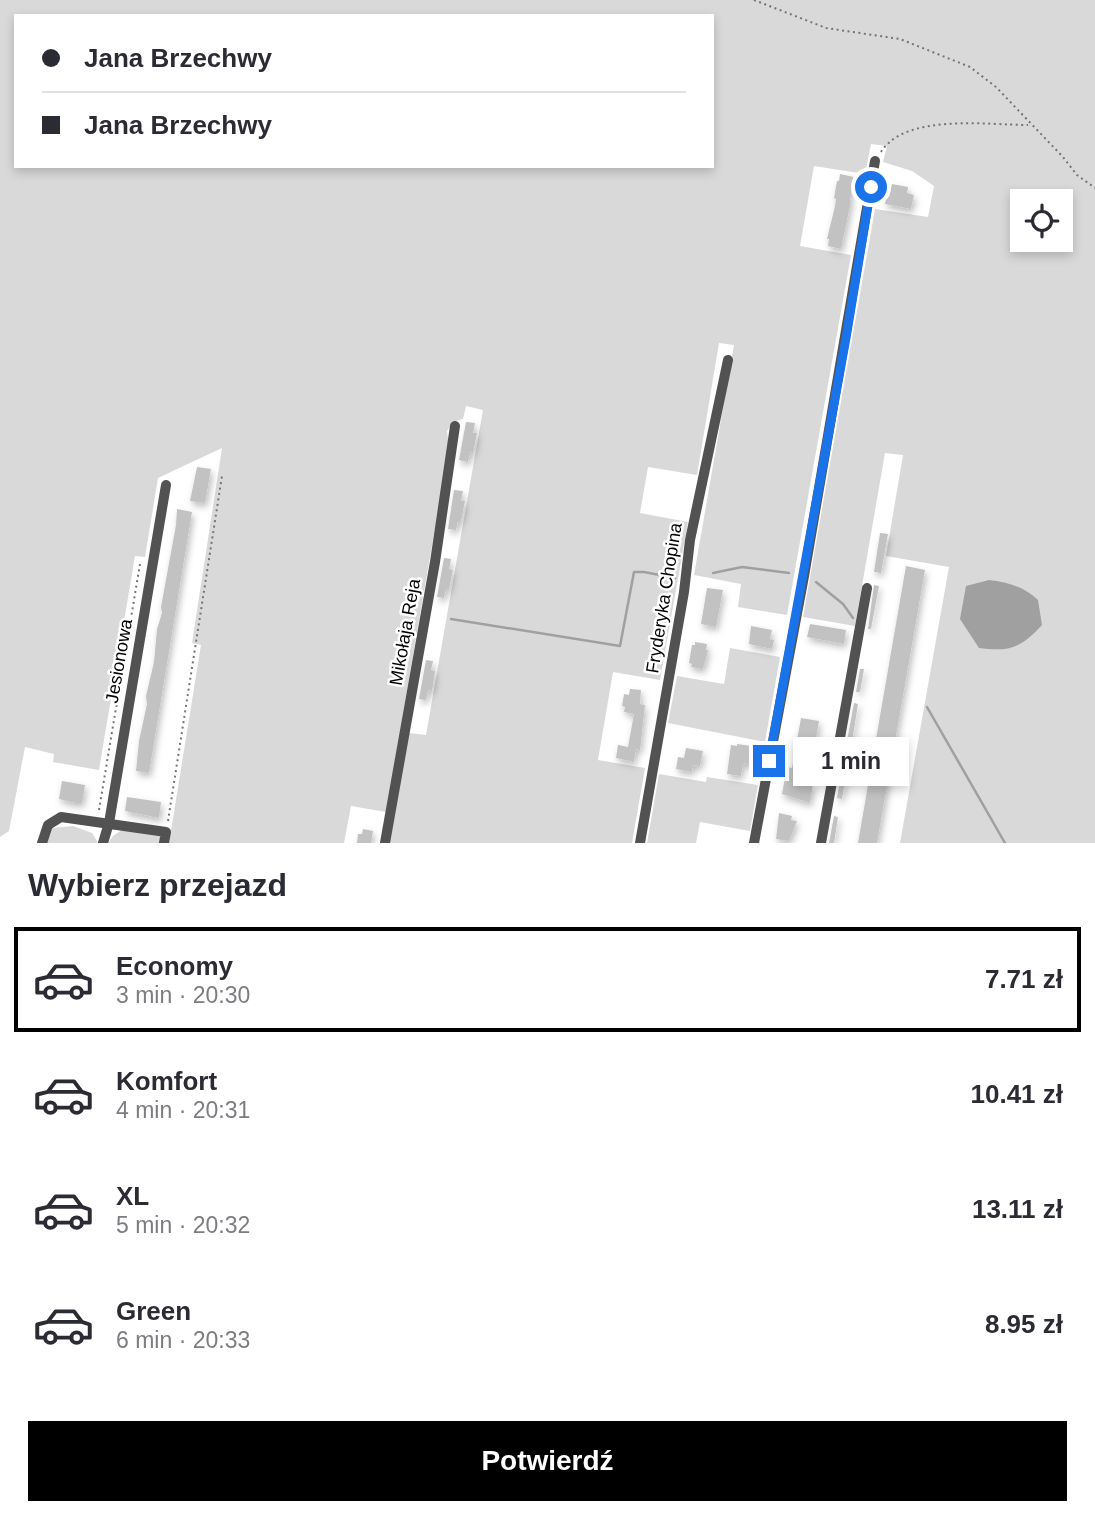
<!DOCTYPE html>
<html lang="pl">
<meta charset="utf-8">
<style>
:root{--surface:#fff;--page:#f7f7f7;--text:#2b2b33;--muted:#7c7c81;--line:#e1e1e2;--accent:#000}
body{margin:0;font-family:Arial,sans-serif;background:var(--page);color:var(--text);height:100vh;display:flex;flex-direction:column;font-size:26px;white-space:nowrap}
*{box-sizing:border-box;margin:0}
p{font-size:23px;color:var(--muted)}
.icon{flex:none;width:38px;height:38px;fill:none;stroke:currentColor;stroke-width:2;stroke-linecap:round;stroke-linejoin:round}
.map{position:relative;height:843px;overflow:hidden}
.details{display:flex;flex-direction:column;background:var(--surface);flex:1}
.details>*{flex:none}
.guide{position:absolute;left:14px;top:14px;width:700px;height:154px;border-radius:0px;box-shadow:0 4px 10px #0003;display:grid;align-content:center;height:154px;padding:0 28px;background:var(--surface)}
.fabs{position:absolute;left:1010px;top:189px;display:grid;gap:14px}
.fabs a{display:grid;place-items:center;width:63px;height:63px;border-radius:0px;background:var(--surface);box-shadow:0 4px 10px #0003;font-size:35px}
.end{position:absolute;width:32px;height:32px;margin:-16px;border:9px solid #1a73e8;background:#fff;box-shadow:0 0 0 4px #fff}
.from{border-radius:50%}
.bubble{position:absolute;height:49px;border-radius:0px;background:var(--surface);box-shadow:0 4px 10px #0003;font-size:23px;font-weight:600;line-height:49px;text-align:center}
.guide b{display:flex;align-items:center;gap:24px;height:66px;font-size:26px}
.guide b+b{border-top:2px solid var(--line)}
.guide i{width:18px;height:18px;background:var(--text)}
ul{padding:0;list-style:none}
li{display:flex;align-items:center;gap:21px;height:105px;margin:0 14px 10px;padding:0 14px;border:4px solid transparent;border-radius:0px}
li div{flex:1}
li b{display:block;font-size:26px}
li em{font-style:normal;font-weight:600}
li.on{border-color:var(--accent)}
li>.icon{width:63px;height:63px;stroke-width:1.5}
h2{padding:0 28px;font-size:32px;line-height:84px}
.button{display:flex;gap:14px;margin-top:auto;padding:14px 28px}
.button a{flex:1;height:80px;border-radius:0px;background:var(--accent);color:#fff;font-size:28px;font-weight:600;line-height:80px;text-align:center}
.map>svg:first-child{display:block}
.green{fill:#d9d9d9;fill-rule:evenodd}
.water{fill:#a0a0a0}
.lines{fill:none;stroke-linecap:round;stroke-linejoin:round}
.stream{stroke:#a0a0a0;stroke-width:2.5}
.building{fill:#c2c2c2;filter:url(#shadow)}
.path{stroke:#747474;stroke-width:2;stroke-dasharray:2 3.5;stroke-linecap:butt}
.minor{stroke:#525252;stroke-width:10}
.route{stroke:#1a73e8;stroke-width:9}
.labels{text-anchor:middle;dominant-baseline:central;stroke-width:5;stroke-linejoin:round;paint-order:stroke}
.street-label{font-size:18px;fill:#000;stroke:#fff}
</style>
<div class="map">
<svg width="1095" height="843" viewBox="0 0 1095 843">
<defs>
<filter id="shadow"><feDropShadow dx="2" dy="4" stdDeviation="3.5" flood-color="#0004"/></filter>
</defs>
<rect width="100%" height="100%" fill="#fff"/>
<g class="green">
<path d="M0 0H1095V843H900L949 567 886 556 903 455 885 453 855 626 803 617 875 209 928 217 934 186 912 171 883 162 887 146 871 144 865 174 814 166 800 246 851 255 787 615 738 607 741 584 694 575 734 345 719 343 697 475 648 467 640 513 688 522 660 680 613 672 598 760 645 768 632 843H389L409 733 426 735 483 410 466 406 463 419 453 422 447 431 449 447 386 812 351 806 344 843H169L201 645 192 643 222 448 158 478 145 557 135 556 99 770 53 762 54 754 25 747 9 831 0 837ZM16 16H712V166H16ZM1022 201H1060V240H1022Z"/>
<path d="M730 648 780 657 765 742 668 723 677 676 724 684Z"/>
<path d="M659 774 706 782 707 777 758 785 750 831 700 822 696 843H647Z"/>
<path d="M73 826 92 833 98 843H45L52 828Z"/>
<path d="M122 830 161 836 160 843H108L113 836Z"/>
</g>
<path class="water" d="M989 580C1008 582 1024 587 1038 600L1042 625C1021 648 1009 652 979 648L960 619 966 586Z"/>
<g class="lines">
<g class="stream">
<path d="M713 573 742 567 789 573"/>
<path d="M816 582 843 604 853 618"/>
<path d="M451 619 620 646 634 572H644L675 578"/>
<path d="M927 707 1005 843"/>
</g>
</g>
<g class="building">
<path d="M840 174 854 177 850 200 851 201 841 249 828 246 829 239H827L835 206 836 199 834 198 837 181H839Z"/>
<path d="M892 184 908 187 907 193 914 195 911 209 885 204 886 196 889 197Z"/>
<path d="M466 422 475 423 473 433H477L473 453 470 452 468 462 459 460Z"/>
<path d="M197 467 211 469 205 503 190 501Z"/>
<path d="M454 490 463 491 461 501H465L461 521H458L456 530 448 529Z"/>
<path d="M177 509 192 512 149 773 136 771 139 741 147 704 146 696 154 662 157 629 162 613 161 607 176 525Z"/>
<path d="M880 533 888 534 881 573 874 572Z"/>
<path d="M444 558 451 559 449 569 453 570 449 589H446L444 598 437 597Z"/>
<path d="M906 566 925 570 909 662 877 843H858Z"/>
<path d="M874 585 879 586 871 629H868Z"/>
<path d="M707 588 723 590 716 627 701 624Z"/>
<path d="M810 624 846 630 844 644 807 637Z"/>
<path d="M751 626 772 630 770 639 774 640 772 649 749 644Z"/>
<path d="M695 642 707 644 706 650H708L703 669 691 667 692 664 689 663 692 645H695Z"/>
<path d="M426 660 433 661 431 670 435 671 432 691 428 690 426 700 419 699Z"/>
<path d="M860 669H864L860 692H856Z"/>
<path d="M630 689 641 690 640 704 645 705 640 750 636 749 634 762 616 758 618 745 628 747 634 714 624 712 625 707 622 706 624 694 629 695Z"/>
<path d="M854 703 858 704 852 742 847 741Z"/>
<path d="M801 718 819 721 812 760 802 758 799 776 801 777 800 781 813 784 810 803 782 794 787 767 792 768Z"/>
<path d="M737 744 752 746 751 755H755L754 765 743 763 741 776 727 774 731 745 737 746Z"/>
<path d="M686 748 703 751 700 766 693 765 692 772 676 769 678 757 684 758Z"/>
<path d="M844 759 848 760 842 799 837 798Z"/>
<path d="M62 781 85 785 82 803H76L59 799Z"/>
<path d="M127 797 161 802 159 818 125 811Z"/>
<path d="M779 813 792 816 791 820 797 821 789 841 776 839Z"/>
<path d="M834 816 838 817 834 843H829Z"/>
<path d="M363 829 373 831 371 843H357L358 834H362Z"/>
</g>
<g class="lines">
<g class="path">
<path d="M754 0 826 28 900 39 970 67 996 87 1063 157 1077 175 1095 188"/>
<path d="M881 152C905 113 988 125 1028 125"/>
<path d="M99 810 140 564"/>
<path d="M168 821 222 476"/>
</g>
<g class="minor">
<path d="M42 843 48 825 61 817 166 832 164 843"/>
<path d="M103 843 109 823 166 485"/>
<path d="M385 843 435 562 455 426"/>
<path d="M640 843 684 592 690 540 728 360"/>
<path d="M754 843 804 576 875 161"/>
<path d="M821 843 867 588"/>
</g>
</g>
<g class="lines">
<path class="route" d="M769 761 846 338 871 187"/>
</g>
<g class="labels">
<g class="street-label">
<text transform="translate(664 598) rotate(-81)">Fryderyka Chopina</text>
<text transform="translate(405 632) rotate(-80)">Mikołaja Reja</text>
<text transform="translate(119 661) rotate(-80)">Jesionowa</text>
</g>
</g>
</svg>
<div class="fabs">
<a><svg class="icon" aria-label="locate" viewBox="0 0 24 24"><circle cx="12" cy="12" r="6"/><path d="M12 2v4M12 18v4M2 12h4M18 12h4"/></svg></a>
</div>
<i class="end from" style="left:871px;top:187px"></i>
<i class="end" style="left:769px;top:761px"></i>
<div class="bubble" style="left:793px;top:737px;width:116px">1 min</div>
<div class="guide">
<b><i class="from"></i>Jana Brzechwy</b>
<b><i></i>Jana Brzechwy</b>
</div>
</div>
<section class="details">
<h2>Wybierz przejazd</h2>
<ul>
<li class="on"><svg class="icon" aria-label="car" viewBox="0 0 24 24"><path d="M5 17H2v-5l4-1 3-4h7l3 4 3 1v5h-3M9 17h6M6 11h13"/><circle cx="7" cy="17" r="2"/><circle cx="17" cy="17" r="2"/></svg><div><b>Economy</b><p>3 min · 20:30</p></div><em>7.71 zł</em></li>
<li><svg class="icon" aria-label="car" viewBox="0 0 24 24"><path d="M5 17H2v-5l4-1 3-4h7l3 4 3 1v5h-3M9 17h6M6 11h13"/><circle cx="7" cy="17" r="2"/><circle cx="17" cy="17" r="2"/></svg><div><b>Komfort</b><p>4 min · 20:31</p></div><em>10.41 zł</em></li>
<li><svg class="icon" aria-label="car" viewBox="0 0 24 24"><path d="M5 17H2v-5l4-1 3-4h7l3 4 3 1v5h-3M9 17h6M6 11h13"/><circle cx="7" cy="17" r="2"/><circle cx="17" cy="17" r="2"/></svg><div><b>XL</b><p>5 min · 20:32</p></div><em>13.11 zł</em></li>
<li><svg class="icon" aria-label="car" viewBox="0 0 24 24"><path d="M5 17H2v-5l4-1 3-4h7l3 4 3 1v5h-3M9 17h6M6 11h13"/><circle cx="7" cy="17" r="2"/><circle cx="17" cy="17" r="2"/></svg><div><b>Green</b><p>6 min · 20:33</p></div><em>8.95 zł</em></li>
</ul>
<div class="button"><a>Potwierdź</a></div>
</section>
